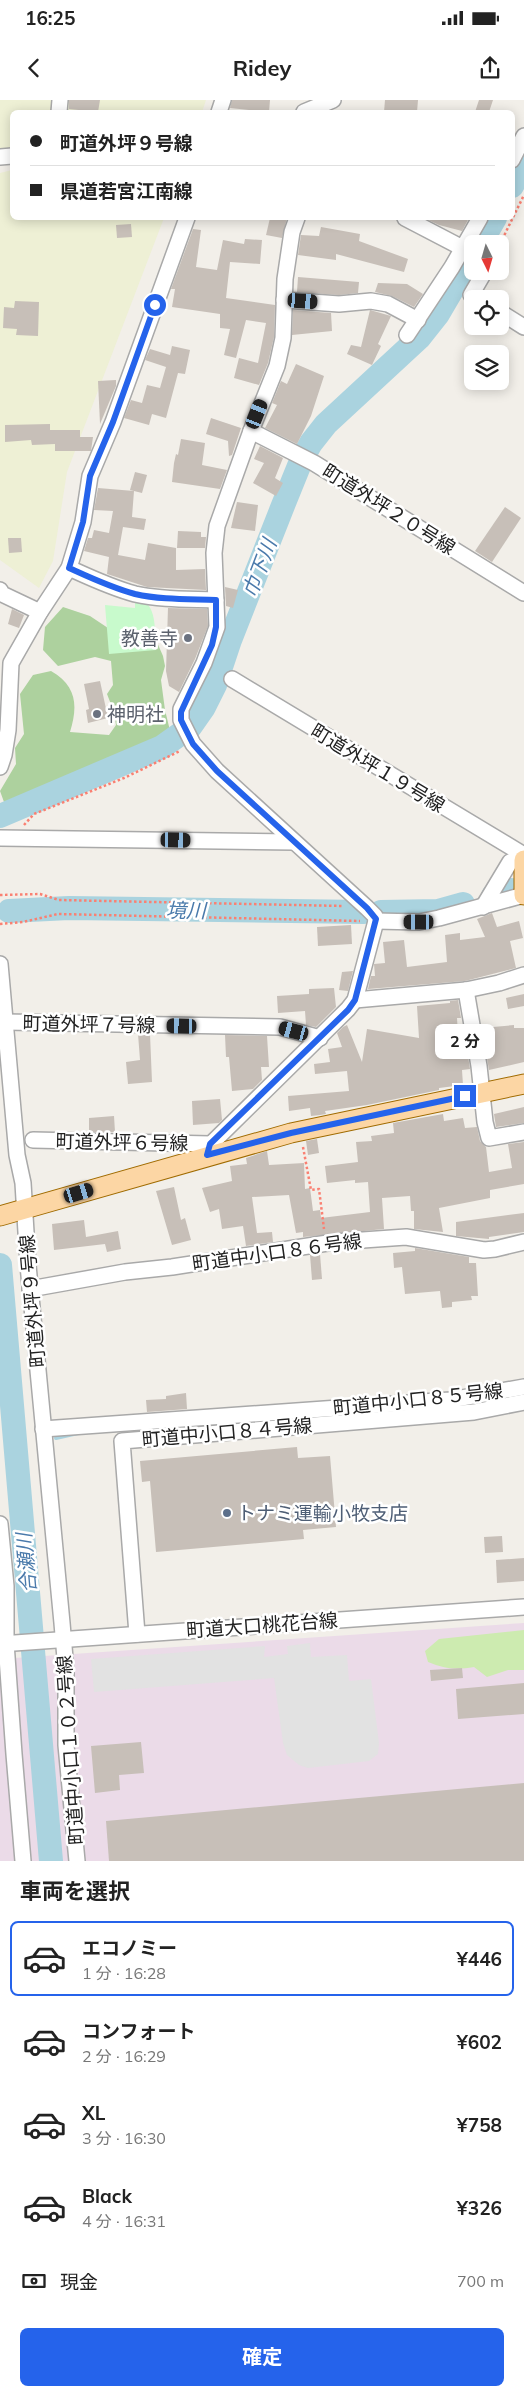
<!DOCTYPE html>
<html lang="ja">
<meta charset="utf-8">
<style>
:root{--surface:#fff;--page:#f6f6f6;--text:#222;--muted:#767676;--line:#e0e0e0;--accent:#2563eb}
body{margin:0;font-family:Mulish,"Noto Sans JP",sans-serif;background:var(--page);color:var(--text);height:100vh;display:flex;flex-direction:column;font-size:19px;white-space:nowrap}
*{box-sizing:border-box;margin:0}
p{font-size:16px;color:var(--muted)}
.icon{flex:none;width:28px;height:28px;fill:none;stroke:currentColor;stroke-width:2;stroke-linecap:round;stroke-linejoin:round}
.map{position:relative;height:1761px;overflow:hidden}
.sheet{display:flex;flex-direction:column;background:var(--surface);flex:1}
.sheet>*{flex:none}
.banner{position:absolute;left:10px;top:10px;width:505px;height:110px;border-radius:8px;box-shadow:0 2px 12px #0003;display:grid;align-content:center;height:110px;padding:0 20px;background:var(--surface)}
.needle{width:32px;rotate:175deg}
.buttons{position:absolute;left:464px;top:135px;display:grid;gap:10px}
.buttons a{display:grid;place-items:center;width:45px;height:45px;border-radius:8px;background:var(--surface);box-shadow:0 2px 12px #0003;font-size:25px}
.end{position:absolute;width:22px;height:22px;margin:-11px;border:6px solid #2563eb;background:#fff;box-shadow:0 0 0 2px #fff}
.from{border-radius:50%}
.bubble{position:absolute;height:35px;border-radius:8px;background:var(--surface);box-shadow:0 2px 12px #0003;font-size:16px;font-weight:700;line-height:35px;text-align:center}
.car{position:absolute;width:15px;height:30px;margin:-15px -8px;border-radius:6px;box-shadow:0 0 4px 1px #0007;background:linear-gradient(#222 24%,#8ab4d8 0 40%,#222 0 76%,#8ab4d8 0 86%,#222 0)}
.banner b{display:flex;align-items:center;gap:18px;height:48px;font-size:19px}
.banner b+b{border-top:1px solid var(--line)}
.banner i{width:12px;height:12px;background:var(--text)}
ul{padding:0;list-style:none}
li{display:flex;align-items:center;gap:15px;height:75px;margin:0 10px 8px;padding:0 10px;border:2px solid transparent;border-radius:8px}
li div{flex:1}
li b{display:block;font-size:19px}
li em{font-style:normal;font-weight:700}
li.current{border-color:var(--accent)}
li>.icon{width:45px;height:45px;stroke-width:1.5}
h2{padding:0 20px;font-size:22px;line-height:60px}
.pay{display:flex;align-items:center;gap:12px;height:55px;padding:0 20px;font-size:19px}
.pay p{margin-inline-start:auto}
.button{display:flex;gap:10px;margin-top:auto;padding:10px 20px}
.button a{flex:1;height:58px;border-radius:8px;background:var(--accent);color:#fff;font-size:20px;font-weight:700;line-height:58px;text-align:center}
.status{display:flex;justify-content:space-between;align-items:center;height:35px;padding:0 25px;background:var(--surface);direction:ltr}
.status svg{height:14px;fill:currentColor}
header{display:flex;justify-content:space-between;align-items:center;height:65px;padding:0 20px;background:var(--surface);font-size:22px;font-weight:700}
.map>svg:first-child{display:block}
.industrial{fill:#ebdbe8}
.farmland{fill:#eef0d5}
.grass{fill:#cdebb0}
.forest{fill:#add19e}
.park{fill:#c8facc}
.parking{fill:#e2e2e2}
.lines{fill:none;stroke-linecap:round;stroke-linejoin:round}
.stream{stroke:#aad3df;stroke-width:4}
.river{stroke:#aad3df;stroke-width:24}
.building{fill:#c7bfb8}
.minor-casing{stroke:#a9a9a9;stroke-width:18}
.major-casing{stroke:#a06b00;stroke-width:21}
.path{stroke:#fa8072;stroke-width:2.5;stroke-dasharray:2.5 2.5;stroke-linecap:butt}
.minor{stroke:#fff;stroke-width:15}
.major{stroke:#fcd6a4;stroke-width:19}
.route{stroke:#2563eb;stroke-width:6}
.worship-dot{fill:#6b7280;stroke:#fff;stroke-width:2}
.service-dot{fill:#5c6f8a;stroke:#fff;stroke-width:2}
.labels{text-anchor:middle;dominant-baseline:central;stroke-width:5;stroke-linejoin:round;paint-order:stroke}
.street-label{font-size:19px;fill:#222;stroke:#fff}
.worship-label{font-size:19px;fill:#5b616d;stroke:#fff;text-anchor:end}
.service-label{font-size:19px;fill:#4e5e75;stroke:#fff;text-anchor:start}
.water-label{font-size:20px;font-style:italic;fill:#4a7aab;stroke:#fff}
</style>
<div class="status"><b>16:25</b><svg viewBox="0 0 49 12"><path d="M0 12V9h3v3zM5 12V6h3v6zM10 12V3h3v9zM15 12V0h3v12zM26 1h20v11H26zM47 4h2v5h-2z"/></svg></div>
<header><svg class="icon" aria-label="back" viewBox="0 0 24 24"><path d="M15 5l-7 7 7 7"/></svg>Ridey<svg class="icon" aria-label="share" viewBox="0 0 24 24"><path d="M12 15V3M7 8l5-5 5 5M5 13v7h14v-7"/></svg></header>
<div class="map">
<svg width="524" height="1761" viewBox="0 0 524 1761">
<rect width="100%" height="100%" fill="#f2efe9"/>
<path class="industrial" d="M524 1523V1761H0V1559Z"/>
<g class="farmland">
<path d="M0 0H206L202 12H12V49H0Z"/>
<path d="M12 70V118H164L67 372 53 461 39 488 0 460V73Z"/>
</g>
<path class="grass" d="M524 1530V1570H508L487 1577 474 1567C456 1570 445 1569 428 1562L425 1551 439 1539Z"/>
<path class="forest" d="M63 507 90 516 108 528 140 540H156L163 556 165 566 161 580 165 610 173 643 158 655 103 683 21 714 4 702 0 691 16 664 15 648 24 634 20 594 33 575 51 571C77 586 78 606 70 632L109 635 116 625 114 612 107 594 113 585 111 561 95 557 58 566 43 550 45 527Z"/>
<path class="park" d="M135 497C159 502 154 531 156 550L109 554 105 505 135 508Z"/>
<path class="parking" d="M310 1543 311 1557 347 1555 349 1581 371 1579 379 1643 378 1654 369 1661 308 1668 299 1665 287 1655 283 1643 274 1578 94 1592 91 1559 265 1546 264 1557 288 1554 287 1546Z"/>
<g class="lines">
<g class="stream">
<path d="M140 1330 280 1321"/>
<path d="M56 1338 78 1333"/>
</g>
<g class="river">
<path d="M512 86 524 64"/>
<path d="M480 144 495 118"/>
<path d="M0 716 162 647 190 627 204 607 215 585 230 540 282 408 301 361 311 343 326 324 419 238 438 214 472 156"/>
<path d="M493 796 511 790"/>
<path d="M9 811 69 808 364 812"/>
<path d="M381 812 438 811 463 804"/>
<path d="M0 1165 51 1761"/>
</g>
</g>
<g class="building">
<path d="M69 0H100L98 12 69 9Z"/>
<path d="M232 0H270L269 12 230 8Z"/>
<path d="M385 0H418L417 12H384Z"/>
<path d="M479 0H493L489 12H475Z"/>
<path d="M270 118H287L282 138 266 135Z"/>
<path d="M424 118H469L462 131 439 125Z"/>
<path d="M131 124 132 137 117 138 116 125Z"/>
<path d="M321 127 360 134 359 141 408 159 404 172 336 154V160L298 155 301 135 319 136Z"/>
<path d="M193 129 201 130 196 167 217 170 223 140 244 144 245 139 262 140 260 164 230 162 226 198 275 205 274 237 268 263 259 285 234 278 239 258 258 263 266 223 246 220 236 258 224 255 230 229 220 228V214L172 207 175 189H171Z"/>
<path d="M298 177 359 182 358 193 339 195 297 192Z"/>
<path d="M378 183 407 184 423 194 414 207 392 196 375 192Z"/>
<path d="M15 201 39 202 38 236 16 235 17 229 3 228 4 207 14 208Z"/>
<path d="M293 210 331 213 332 231 292 235Z"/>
<path d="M370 210 391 216 378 244 381 246 372 265 347 254 351 245 361 247Z"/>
<path d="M172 246 190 250 185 274 178 273 166 318 152 314 149 325 124 318 131 300 142 303 147 285 160 288 166 267 145 260 150 249 170 255Z"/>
<path d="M296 264 324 276 311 316 297 344 265 328 277 305 272 303 281 281 287 284Z"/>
<path d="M116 280V286L100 324 98 281Z"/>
<path d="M211 318 241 328 232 355 229 356 228 341 206 334Z"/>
<path d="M50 324V330H80V337H93L91 351H55V344L32 345 31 340 5 342V325Z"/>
<path d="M181 339 205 343 202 365 227 370 220 389 172 382 174 363 176 354 178 355Z"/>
<path d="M260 346 283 358 275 378 283 383 276 396 253 383 264 363 254 359Z"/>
<path d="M135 372 147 375 142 393 130 390Z"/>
<path d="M98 388 134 391 132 417 146 419 144 430 123 427 118 455 145 460 148 443 176 448V470L205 469 206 490 147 487 107 474 109 457 84 451 88 438H92L94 430 109 433 113 411 94 410Z"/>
<path d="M237 402 258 405 255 431 231 428Z"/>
<path d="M505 407 521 418 492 462 475 451Z"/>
<path d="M178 431 201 432V437H206L205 448H177Z"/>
<path d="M8 438H21L22 452 9 453Z"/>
<path d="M225 487 238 490 233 508 226 506Z"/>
<path d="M168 508 207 509 208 526 195 559 179 592 169 586 166 571Z"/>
<path d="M12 509 24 515 19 528 8 524Z"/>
<path d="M100 581 108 618 88 623 86 610 89 609 84 584Z"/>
<path d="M492 813 497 827 519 821 523 838 510 841 516 868 465 881 368 889 371 876H375L374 864 385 863 383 842 404 840 407 867 447 862 445 835 460 833V840L485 837 477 819Z"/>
<path d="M351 825 352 844 318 846 317 827Z"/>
<path d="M353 871 348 891 339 890 342 872Z"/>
<path d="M334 888 336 907 316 927 306 925 305 911 278 913 277 896 309 894V889Z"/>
<path d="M524 894V906L508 909 506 898Z"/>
<path d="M458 900 461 918H457L459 951 467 950 470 969 462 970 463 985 439 988V990L367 1005 325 1011 326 1014 320 1015 311 1016 310 1008 289 1011 288 996 349 991 347 971 315 974 314 964 330 962 328 949 342 947 337 933 343 927 347 925 362 962 367 929 419 938 417 906 450 903V901Z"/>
<path d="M514 925V928H524V962L489 970 482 928Z"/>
<path d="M138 934H150L152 982 128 984 126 962 140 960Z"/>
<path d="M225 935 267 936 269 967H261L262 980 253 989 232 991 229 957H226Z"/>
<path d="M220 999 222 1020 219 1023 193 1025 192 1001Z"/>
<path d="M524 1007V1023L496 1027 494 1014Z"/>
<path d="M443 1014 444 1021 463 1018 465 1028 477 1027 480 1041 486 1047 489 1072 512 1068 508 1044 524 1042V1084L490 1090V1098L439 1108 443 1132 414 1129V1111H411L410 1096 382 1098 384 1129 303 1137V1132L296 1133 289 1095 252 1097 257 1133 272 1132 273 1142 246 1146 243 1126 222 1129 219 1109 210 1112 202 1088 232 1081 230 1066 247 1064 246 1058 267 1051 269 1065 304 1063 305 1089 310 1088 313 1111 320 1110 321 1118 370 1112 368 1082 355 1083V1080L327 1083 325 1066 358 1062 356 1042 372 1041 371 1036 394 1033 393 1023Z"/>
<path d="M114 1016 115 1032H89V1018Z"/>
<path d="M317 1039 319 1053 308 1055 306 1041Z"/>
<path d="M174 1087 181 1120 185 1118 191 1140 172 1145 156 1091Z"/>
<path d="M524 1113V1132L489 1137V1139L456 1136V1122Z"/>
<path d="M84 1120 86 1137 118 1131 121 1149 107 1152 105 1144 54 1150 52 1124Z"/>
<path d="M415 1148 469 1157V1163H476L478 1196H471L472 1200 452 1202V1207L442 1208 440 1191 405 1194 402 1167 394 1168 393 1153 415 1151Z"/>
<path d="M320 1154 322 1179 312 1180 310 1155Z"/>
<path d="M186 1293 187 1309 147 1312 146 1300 166 1299V1296Z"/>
<path d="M297 1347 298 1358 330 1356 336 1427 303 1430 304 1439 156 1452 150 1381 142 1382 140 1361Z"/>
<path d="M502 1436 503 1452 485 1453 484 1437Z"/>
<path d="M524 1458V1481L497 1483 496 1460Z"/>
<path d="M462 1568 463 1578 431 1581 430 1570Z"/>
<path d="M524 1583V1614L458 1619 456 1589Z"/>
<path d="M141 1642 144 1673 119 1675 120 1690 95 1693 91 1646Z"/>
<path d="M524 1683V1761H109L106 1721Z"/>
</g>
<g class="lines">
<defs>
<g id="minor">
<path d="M59 12 60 0"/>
<path d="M219 12 223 0"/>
<path d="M304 12 333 0"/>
<path d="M0 57 12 56"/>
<path d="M512 60 524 36"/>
<path d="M405 118 472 153"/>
<path d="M478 199 471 195 485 171"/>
<path d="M284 200 339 204 371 201 388 204 418 220"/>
<path d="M500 212 524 227"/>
<path d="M407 235 452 167 480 118"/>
<path d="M251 331 314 363 524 493"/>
<path d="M69 468C91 478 112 488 135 494 161 500 189 499 216 500"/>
<path d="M0 490 2 494 40 512"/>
<path d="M232 579 524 755"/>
<path d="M0 667 4 655 8 630 11 563 40 512 69 468 83 422 90 376 113 322 187 118"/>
<path d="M0 738 294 742"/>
<path d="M483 807 510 762 524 756"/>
<path d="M376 821 419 822 439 818 524 795"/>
<path d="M0 864 17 1055 23 1083 28 1165 62 1523 66 1570V1645L77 1761"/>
<path d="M466 890 479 966 485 1022 489 1038 524 1032"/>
<path d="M355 900 466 890 499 883 524 875"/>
<path d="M5 922 280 927 320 938"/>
<path d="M33 1040 210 1044"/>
<path d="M207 1055 208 1047 348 909 355 900 376 821 375 816 367 808 217 671 193 644 181 620V609L204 563 217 527 214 453 217 426 251 331 277 266 283 238 285 179 292 132 297 118"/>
<path d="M30 1189 125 1172 172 1167 334 1142 406 1137 484 1150 495 1149 524 1142"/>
<path d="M43 1329 450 1300 524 1287"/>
<path d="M0 1424 6 1486V1543L14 1654 23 1761"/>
<path d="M137 1534 122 1341 474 1312 524 1302"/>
<path d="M0 1544 524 1507"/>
</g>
<g id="major">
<path d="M524 760V795"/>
<path d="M0 1116 291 1033 524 984"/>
</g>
</defs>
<use href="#minor" class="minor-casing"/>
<use href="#major" class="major-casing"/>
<g class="path">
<path d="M500 144 524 95"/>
<path d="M24 725 34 714 124 678 180 651"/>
<path d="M0 795 40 794 59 800 343 806"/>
<path d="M0 824 23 822 58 814 360 821"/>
<path d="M303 1047 311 1090 319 1089 324 1129"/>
</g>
<use href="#minor" class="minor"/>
<use href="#major" class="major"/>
</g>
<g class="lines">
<path class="route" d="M155 205 113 322 90 376 83 422 69 468C91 478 112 488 135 494 161 500 189 499 216 500V527L212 545 181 612V620L193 644 217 671 367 808 376 819 355 900 348 910 210 1044 207 1055 291 1033 465 996"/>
</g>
<g class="worship-dot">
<circle cx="188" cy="538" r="5"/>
<circle cx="97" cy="614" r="5"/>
</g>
<circle class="service-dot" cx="227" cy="1413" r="5"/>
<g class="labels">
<g class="street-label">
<text transform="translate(389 409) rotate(32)">町道外坪２０号線</text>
<text transform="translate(378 668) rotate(31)">町道外坪１９号線</text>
<text transform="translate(89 924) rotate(1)">町道外坪７号線</text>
<text transform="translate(122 1042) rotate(1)">町道外坪６号線</text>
<text transform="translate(277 1152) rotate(-8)">町道中小口８６号線</text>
<text transform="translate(32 1201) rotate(-95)">町道外坪９号線</text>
<text transform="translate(418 1299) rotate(-6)">町道中小口８５号線</text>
<text transform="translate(227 1332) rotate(-5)">町道中小口８４号線</text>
<text transform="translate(262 1525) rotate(-4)">町道大口桃花台線</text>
<text transform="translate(70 1650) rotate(-94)">町道中小口１０２号線</text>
</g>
<g class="worship-label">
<text x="178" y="538">教善寺</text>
<text x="107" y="614" text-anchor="start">神明社</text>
</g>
<g class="service-label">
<text x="237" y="1413">トナミ運輸小牧支店</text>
</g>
<g class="water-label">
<text transform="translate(259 468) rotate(-69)">巾下川</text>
<text transform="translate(186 810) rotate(1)">境川</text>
<text transform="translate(26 1463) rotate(-95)">合瀬川</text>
</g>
</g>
</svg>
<div class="buttons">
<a><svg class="needle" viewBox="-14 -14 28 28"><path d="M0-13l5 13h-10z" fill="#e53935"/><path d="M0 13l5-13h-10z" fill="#767676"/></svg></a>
<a><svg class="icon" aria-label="locate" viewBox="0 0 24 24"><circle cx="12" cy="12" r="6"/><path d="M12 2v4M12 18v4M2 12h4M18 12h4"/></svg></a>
<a><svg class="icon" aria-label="layers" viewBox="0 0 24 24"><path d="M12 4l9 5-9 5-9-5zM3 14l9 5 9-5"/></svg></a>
</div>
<i class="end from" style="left:155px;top:205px"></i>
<i class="end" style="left:465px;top:996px"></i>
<div class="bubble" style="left:435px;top:924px;width:60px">2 分</div>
<i class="car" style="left:303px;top:201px;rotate:94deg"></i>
<i class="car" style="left:257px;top:314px;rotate:22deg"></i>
<i class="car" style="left:176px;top:740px;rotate:91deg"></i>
<i class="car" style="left:419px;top:822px;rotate:270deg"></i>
<i class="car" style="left:182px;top:926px;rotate:271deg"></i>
<i class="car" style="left:294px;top:931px;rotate:285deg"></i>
<i class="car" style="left:79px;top:1093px;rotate:73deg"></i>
<div class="banner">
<b><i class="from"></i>町道外坪９号線</b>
<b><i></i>県道若宮江南線</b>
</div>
</div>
<section class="sheet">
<h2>車両を選択</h2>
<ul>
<li class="current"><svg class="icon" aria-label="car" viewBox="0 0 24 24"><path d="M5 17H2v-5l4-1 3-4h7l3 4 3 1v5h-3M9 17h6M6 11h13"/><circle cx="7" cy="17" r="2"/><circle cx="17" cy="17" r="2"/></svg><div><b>エコノミー</b><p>1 分 · 16:28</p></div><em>¥446</em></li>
<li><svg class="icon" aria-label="car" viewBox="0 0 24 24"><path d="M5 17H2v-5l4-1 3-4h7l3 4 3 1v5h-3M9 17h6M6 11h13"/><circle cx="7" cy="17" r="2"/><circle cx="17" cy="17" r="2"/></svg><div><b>コンフォート</b><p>2 分 · 16:29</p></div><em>¥602</em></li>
<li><svg class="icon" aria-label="car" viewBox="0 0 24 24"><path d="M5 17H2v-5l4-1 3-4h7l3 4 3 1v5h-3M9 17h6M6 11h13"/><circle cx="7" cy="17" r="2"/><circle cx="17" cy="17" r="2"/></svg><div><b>XL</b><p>3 分 · 16:30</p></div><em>¥758</em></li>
<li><svg class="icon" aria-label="car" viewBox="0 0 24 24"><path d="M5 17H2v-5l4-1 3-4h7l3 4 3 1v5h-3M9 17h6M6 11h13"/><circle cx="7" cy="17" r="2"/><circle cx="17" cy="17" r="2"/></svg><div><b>Black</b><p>4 分 · 16:31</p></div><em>¥326</em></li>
</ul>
<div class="pay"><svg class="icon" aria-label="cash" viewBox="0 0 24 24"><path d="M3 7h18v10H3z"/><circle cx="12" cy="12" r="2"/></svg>現金<p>700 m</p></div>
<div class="button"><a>確定</a></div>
</section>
